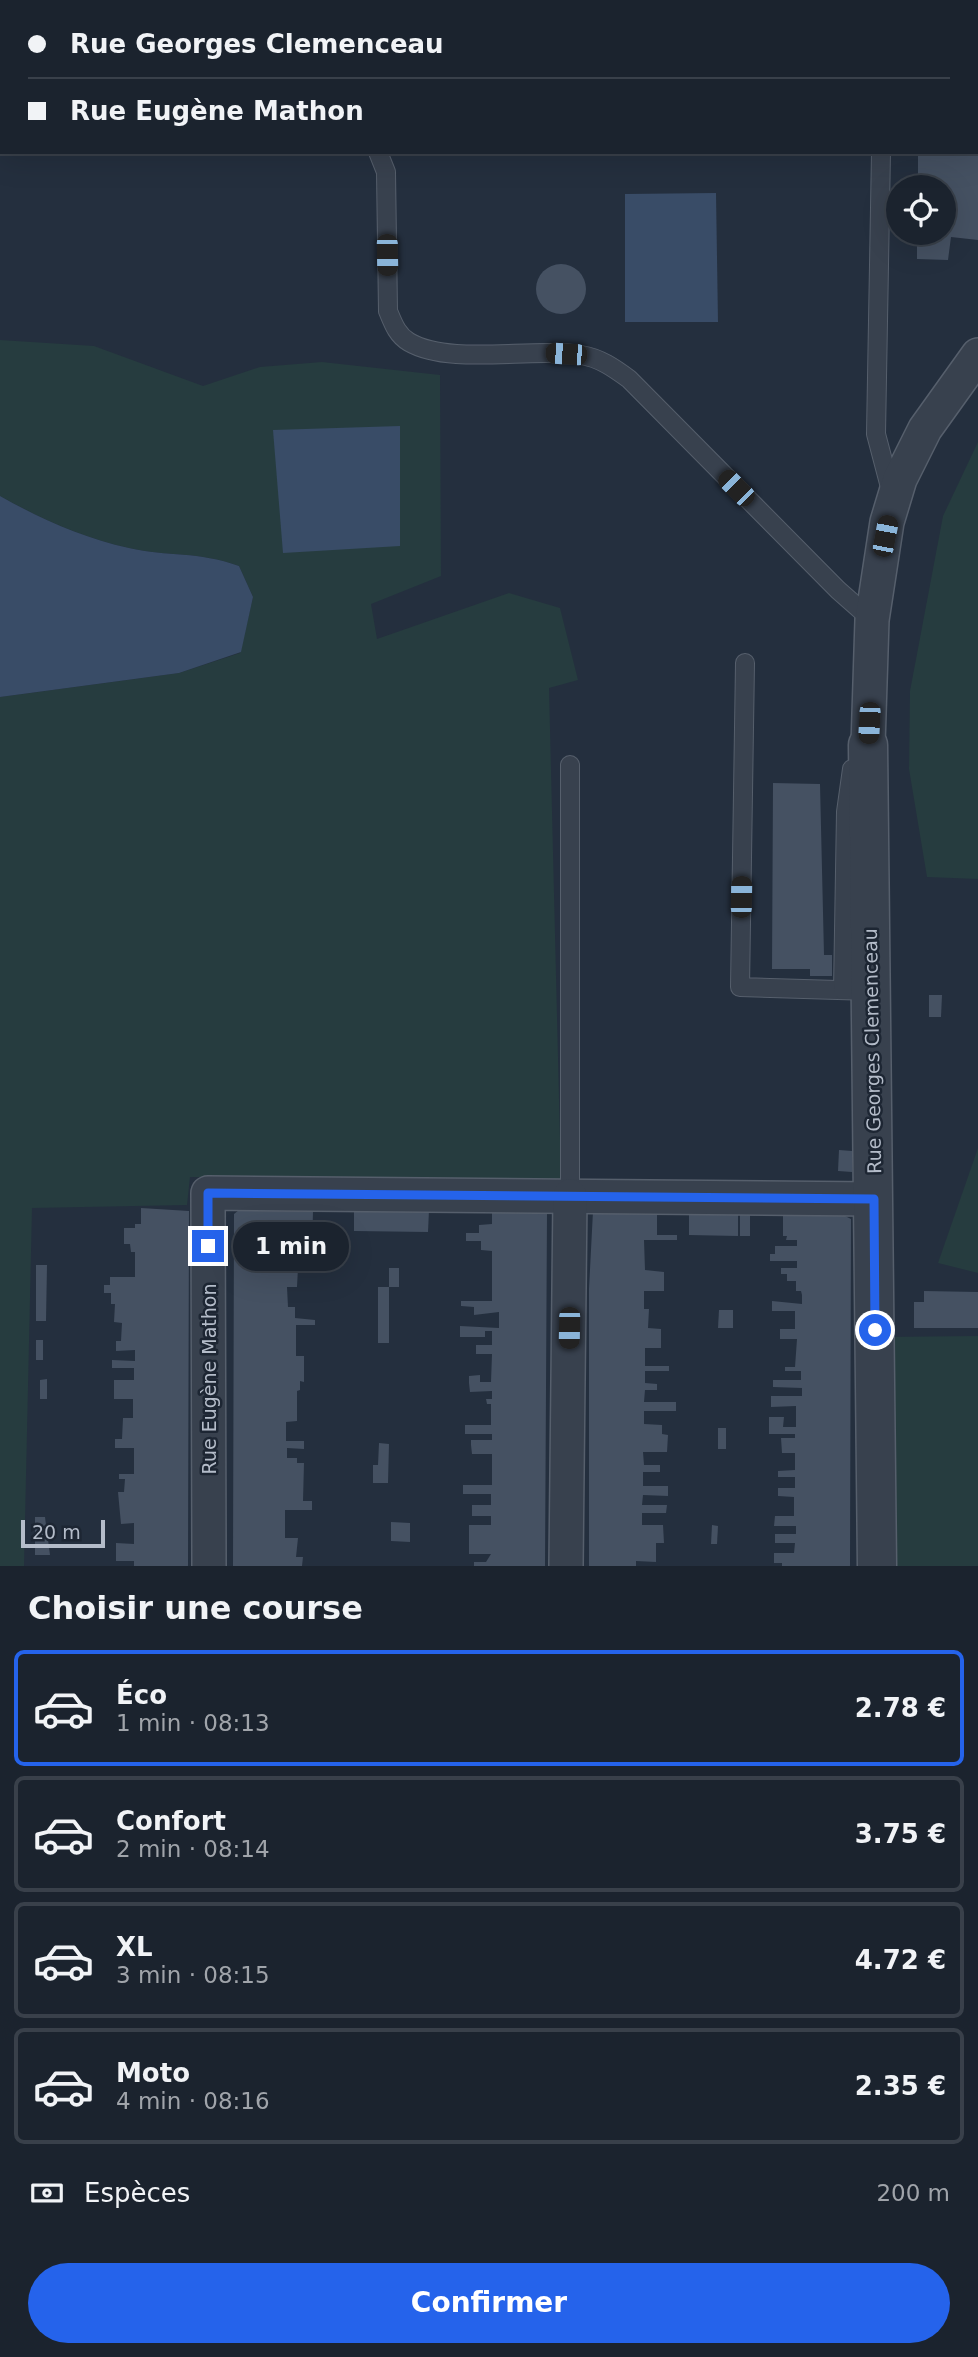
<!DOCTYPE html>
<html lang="fr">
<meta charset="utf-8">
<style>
:root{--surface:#1b232e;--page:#282f3a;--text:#f1f3f6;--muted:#a0a4aa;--line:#39404a;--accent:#2563eb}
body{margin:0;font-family:"DejaVu Sans",sans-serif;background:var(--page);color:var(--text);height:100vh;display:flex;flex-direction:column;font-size:26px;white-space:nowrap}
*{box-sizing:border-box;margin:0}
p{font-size:23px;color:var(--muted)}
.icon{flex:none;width:38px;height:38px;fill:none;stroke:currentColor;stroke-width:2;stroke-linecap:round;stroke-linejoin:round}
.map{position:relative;height:1566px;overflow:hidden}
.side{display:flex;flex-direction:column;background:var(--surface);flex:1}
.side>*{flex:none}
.top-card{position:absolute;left:0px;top:0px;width:978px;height:154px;box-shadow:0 7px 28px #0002,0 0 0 2px var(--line);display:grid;align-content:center;height:154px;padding:0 28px;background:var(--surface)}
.tools{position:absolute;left:886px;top:175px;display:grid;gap:14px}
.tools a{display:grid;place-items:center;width:70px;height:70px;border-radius:50%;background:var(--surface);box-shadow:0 7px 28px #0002,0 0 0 2px var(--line);font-size:35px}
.scale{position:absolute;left:21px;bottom:18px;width:84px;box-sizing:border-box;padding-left:7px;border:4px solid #b4bcc9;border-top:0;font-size:19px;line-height:24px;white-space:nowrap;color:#b4bcc9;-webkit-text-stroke:5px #1d2633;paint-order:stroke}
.end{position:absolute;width:32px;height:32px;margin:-16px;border:9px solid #2563eb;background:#fff;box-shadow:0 0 0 4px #fff}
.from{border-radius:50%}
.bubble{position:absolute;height:49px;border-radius:24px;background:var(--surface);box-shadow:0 7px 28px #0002,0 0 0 2px var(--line);font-size:23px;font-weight:700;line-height:49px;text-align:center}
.car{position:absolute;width:21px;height:42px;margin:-21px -10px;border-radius:9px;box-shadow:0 0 5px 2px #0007;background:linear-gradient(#222 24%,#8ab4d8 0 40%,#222 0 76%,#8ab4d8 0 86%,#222 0)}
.top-card b{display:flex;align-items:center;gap:24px;height:66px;font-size:26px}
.top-card b+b{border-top:2px solid var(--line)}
.top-card i{width:18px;height:18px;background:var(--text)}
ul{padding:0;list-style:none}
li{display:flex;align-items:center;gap:21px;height:116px;margin:0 14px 10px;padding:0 14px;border:4px solid var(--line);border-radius:10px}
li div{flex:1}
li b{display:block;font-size:26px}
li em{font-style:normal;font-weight:700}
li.selected{border-color:var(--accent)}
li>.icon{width:63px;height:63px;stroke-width:1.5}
h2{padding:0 28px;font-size:32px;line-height:84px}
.pay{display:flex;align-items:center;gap:18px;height:77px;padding:0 28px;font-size:26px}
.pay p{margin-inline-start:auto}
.button{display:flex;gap:14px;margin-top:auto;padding:14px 28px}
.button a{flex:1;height:80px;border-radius:42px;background:var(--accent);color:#fff;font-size:28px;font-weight:700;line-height:80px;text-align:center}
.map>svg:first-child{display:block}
.green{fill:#263c3f}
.water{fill:#394c67}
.building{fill:#455162}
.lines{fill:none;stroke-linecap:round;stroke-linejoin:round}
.service-casing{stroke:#565f6c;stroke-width:20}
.minor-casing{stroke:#565f6c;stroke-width:36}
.tertiary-casing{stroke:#565f6c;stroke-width:41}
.service{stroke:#38414e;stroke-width:18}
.minor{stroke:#38414e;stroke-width:33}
.tertiary{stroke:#38414e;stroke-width:38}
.route{stroke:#2563eb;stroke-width:9}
.labels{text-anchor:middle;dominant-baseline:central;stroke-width:5;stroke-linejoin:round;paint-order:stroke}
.street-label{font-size:19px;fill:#b4bcc9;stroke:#1d2633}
</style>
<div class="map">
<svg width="978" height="1566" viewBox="0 0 978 1566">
<rect width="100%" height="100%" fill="#242f3e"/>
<g class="green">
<path d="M0 340 94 346 203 386 260 367 322 362 440 375 441 576 371 604 377 639 509 593 560 608 578 680 549 688 561 1181 190 1177 187 1205 32 1208 24 1566H0V697L179 673 240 653 253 597 239 566C198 551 168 557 129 548 83 538 41 519 0 496Z"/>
<path d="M978 442V879L927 877 909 769 910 691 943 516Z"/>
<path d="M978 1148V1273L938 1263Z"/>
<path d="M978 1336V1566H892L883 1337Z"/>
</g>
<g class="water">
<path d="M716 193 718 322H625V194Z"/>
<path d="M400 426V546L283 553 273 430Z"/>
<path d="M0 496C41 519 83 538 129 548 168 557 198 551 239 566L253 597 241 652 179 673 0 697Z"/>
</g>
<g class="building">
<path d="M918 152H978V240L951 237 948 260 917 259V233H943V187H918Z"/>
<circle cx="561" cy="289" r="25"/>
<path d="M773 783 820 784 824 955H832V976H810V969H772Z"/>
<path d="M929 995H942L941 1017H929Z"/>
<path d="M839 1150 852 1151V1172L838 1171Z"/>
<path d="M141 1208 189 1211 188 1566H134V1561H116V1543L134 1544V1523L121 1524 118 1492H124L125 1479H119V1474H134V1448H115V1439H122L123 1418H133V1399H114V1380H134V1368H112V1360L135 1361V1350L116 1351V1341H121L122 1323 114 1322 115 1304H111V1293H104V1285H110V1277H135V1252H131L130 1244H124V1228H135V1224H141Z"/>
<path d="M239 1210 313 1211 312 1251 305 1250 306 1268H298L297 1287H287L288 1307H295V1318L315 1320V1325H296V1356H304V1382L300 1381V1390L297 1391V1421L286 1422V1441H304V1449L287 1448V1458H297V1463H304L303 1501H312V1510H285V1538H298L296 1557H303L302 1566H233L234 1214Z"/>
<path d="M429 1210 428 1232 354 1231V1211Z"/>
<path d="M492 1210 547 1213 545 1566H474V1562H486L491 1554H469V1525H491V1516H472V1505H491V1494H463V1485H492V1454H472L471 1445V1440H492V1434H465V1425H491V1404H487L486 1399H492V1391L470 1392 469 1383V1376L480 1375V1382H491L492 1354H476V1345H492V1331H485V1337H460V1326L499 1328V1312L474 1315V1307L461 1306V1301H492V1251L481 1250V1241H466V1233H479V1225L492 1224Z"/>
<path d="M593 1211 657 1212V1235H677V1240H644L645 1270 664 1272V1291H644V1309H649L648 1328 661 1329V1348H645V1366H669V1371H645V1383L657 1384V1390H645L644 1402H676V1411H644V1424L662 1425V1434L668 1435 667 1452H643L644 1465H660V1472H643V1486H668V1496L643 1495 642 1505H667L666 1513H642V1525H663L664 1543H656V1562L636 1561V1566H589V1289Z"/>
<path d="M689 1212 738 1213V1236L689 1235Z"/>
<rect x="740" y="1213" width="10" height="23"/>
<path d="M783 1213 841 1214 851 1219 850 1566H782V1563H774V1553H794L795 1543H775V1534H796V1526H774L775 1516H794V1497L778 1496V1488H795V1477H778V1471L795 1470V1453H782L781 1438H795V1434H769V1417H784L783 1427H796V1406L771 1407V1396H802V1388L773 1387V1380H801V1371H785V1367H795L797 1339H780V1329H795V1311H772V1301L802 1304V1295L801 1291H796V1281H787V1274H781V1268H797V1261H770V1254H775V1246H797V1240H786L787 1236H783Z"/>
<path d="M36 1265H47L46 1321H36Z"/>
<rect x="389" y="1268" width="10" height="19"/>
<rect x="378" y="1287" width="11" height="56"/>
<path d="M924 1291 978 1292V1328H914V1302H924Z"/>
<path d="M719 1310H733V1328H718Z"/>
<rect x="36" y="1340" width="7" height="20"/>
<path d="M47 1379V1399H40V1380Z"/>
<rect x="718" y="1428" width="8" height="21"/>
<path d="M379 1443 389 1444 388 1483H373V1465H378Z"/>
<path d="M35 1517H45L50 1555H35Z"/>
<path d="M391 1522 410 1523V1542L391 1541Z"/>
<path d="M712 1525 718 1526 717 1544H711Z"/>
</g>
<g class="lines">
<defs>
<g id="service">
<path d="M883 2V0"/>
<path d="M0 117H2"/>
<path d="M378 152 386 172 388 311C393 323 397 335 409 342 450 366 532 347 581 355 600 358 614 368 629 379L838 590 872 620"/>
<path d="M881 152 876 434 891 491"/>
<path d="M745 663 740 987 871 991"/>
<path d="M570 765V1196"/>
<path d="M843 990 846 812 852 769"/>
</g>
<g id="minor">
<path d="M868 745 872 620 887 522 900 479 925 429 978 355"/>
<path d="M209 1566 208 1193 874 1199"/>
<path d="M566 1566 570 1196"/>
</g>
<path id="tertiary" d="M868 745 877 1566"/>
</defs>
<use href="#service" class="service-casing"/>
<use href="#minor" class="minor-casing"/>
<use href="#tertiary" class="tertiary-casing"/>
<use href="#service" class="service"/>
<use href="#minor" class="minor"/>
<use href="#tertiary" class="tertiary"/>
</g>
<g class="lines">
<path class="route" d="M208 1246V1193L874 1199 875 1330"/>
</g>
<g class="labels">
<g class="street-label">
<text transform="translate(872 1051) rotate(-91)">Rue Georges Clemenceau</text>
<text transform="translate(209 1379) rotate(-90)">Rue Eugène Mathon</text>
</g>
</g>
</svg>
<div class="tools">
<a><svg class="icon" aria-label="locate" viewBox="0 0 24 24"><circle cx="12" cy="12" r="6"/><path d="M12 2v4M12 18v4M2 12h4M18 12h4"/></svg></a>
</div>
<div class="scale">20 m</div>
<i class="end from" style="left:875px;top:1330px"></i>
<i class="end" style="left:208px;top:1246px"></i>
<div class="bubble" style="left:233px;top:1222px;width:116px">1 min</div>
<i class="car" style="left:387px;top:255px;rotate:179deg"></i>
<i class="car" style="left:566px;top:354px;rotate:274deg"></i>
<i class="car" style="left:736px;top:488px;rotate:315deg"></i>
<i class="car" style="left:885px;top:536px;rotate:11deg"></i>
<i class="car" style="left:869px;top:723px;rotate:183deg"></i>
<i class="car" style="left:741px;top:897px;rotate:1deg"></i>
<i class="car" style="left:569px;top:1328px;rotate:181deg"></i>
<div class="top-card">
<b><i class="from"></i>Rue Georges Clemenceau</b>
<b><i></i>Rue Eugène Mathon</b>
</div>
</div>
<section class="side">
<h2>Choisir une course</h2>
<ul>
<li class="selected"><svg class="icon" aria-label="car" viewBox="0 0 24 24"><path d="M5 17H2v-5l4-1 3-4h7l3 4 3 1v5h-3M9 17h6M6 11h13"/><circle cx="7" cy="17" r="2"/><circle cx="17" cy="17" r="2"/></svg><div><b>Éco</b><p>1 min · 08:13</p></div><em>2.78 €</em></li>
<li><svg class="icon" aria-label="car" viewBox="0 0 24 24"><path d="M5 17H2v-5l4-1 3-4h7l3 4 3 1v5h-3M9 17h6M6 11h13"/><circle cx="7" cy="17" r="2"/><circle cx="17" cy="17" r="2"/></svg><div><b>Confort</b><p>2 min · 08:14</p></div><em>3.75 €</em></li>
<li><svg class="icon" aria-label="car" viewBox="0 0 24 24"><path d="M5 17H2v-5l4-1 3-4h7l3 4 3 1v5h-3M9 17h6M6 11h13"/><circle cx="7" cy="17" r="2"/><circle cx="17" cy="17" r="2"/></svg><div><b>XL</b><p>3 min · 08:15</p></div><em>4.72 €</em></li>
<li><svg class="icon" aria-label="car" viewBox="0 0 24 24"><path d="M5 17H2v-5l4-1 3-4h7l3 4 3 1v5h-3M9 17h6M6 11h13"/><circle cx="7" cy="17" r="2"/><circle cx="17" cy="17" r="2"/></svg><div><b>Moto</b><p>4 min · 08:16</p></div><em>2.35 €</em></li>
</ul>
<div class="pay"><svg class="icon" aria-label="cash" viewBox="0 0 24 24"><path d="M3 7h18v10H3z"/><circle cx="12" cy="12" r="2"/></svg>Espèces<p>200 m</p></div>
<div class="button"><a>Confirmer</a></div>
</section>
